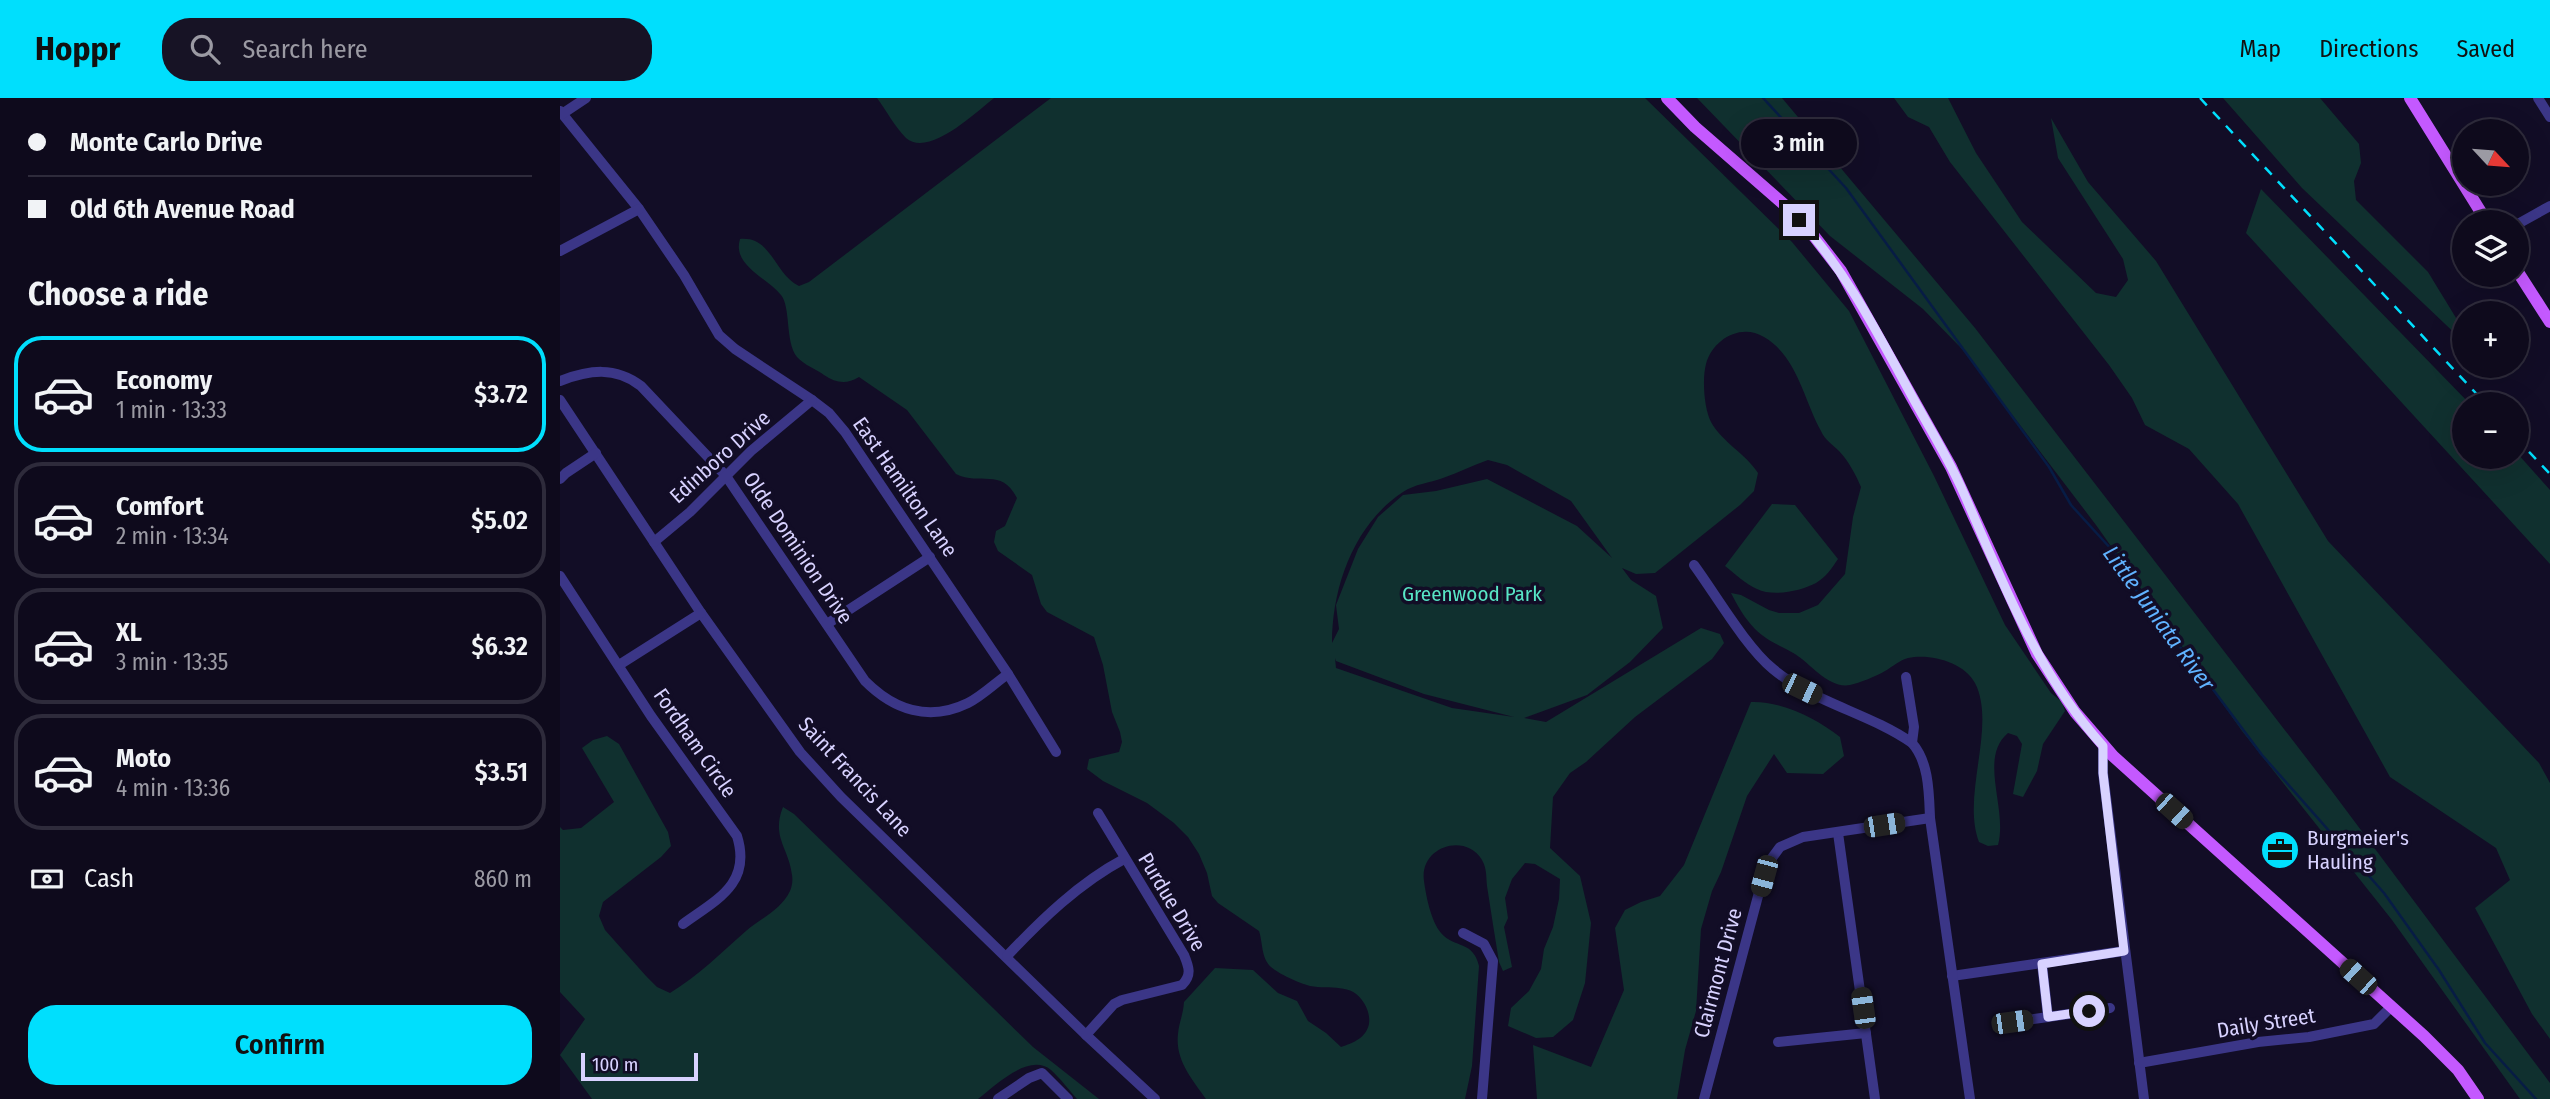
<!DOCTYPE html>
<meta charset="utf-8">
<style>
:root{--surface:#0e0a1c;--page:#171325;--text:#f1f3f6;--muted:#9b9aa3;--line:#2e2b3b;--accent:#00dffd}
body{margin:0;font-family:"Fira Sans Condensed",sans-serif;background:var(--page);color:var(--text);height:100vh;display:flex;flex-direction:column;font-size:26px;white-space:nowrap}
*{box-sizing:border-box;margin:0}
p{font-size:23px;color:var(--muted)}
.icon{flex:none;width:38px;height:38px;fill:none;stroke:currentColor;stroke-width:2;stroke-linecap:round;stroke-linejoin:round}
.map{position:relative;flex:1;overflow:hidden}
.sheet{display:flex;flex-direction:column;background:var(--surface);width:560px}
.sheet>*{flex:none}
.top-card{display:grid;align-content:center;height:154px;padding:0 28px;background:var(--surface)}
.needle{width:46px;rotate:116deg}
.controls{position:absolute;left:1892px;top:21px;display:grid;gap:14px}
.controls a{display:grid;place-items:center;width:77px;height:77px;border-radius:50%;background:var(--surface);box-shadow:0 7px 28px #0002,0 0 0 2px var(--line);font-size:35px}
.scale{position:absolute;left:21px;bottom:18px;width:117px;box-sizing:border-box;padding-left:7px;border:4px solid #d8d2ff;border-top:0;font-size:19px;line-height:24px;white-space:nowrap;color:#d8d2ff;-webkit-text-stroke:5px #120d26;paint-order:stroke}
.end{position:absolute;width:32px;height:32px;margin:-16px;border:9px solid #d8d2ff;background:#111;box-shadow:0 0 0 4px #111}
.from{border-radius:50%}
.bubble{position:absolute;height:49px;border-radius:24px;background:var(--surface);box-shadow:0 7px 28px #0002,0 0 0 2px var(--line);font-size:23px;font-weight:600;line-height:49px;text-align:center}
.car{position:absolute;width:21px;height:42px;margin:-21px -10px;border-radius:9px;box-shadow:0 0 5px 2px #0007;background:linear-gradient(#222 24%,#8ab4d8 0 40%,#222 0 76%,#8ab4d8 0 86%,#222 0)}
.top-card b{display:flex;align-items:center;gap:24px;height:66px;font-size:26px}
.top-card b+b{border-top:2px solid var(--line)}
.top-card i{width:18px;height:18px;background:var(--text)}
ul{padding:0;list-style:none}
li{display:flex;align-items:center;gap:21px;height:116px;margin:0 14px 10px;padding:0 14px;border:4px solid var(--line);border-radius:28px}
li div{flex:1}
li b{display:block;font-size:26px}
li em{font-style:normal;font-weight:600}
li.active{border-color:var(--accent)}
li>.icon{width:63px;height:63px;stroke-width:1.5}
h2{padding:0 28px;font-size:32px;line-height:84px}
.pay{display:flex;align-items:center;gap:18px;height:77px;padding:0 28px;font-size:26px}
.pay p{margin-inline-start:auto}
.action{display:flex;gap:14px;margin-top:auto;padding:14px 28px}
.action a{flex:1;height:80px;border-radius:28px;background:var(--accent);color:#111;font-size:28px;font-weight:600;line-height:80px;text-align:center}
header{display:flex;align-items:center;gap:42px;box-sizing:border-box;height:98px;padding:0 35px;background:var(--accent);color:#111}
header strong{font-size:33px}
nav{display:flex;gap:38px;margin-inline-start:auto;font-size:24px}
.search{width:490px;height:63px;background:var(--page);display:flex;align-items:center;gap:18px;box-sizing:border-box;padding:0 24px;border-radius:28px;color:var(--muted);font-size:26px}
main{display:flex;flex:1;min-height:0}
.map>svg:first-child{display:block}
.green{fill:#10302f;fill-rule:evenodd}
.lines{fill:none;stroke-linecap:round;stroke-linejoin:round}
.stream{stroke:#071c45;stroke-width:2.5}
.minor{stroke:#3b3687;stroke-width:10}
.major{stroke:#c459ff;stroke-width:12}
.rail{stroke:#00dffd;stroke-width:2.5;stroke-dasharray:10 9;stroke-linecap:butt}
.route{stroke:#d8d2ff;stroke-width:9}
.labels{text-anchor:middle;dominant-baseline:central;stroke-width:7;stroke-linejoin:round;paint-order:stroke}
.street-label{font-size:21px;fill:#d8d2ff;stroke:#120d26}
.park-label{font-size:21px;fill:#58e5c5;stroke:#120d26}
.poi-label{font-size:21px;fill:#d8d2ff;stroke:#120d26;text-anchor:start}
.water-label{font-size:23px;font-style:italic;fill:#60b2ff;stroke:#120d26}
</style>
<header>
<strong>Hoppr</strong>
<div class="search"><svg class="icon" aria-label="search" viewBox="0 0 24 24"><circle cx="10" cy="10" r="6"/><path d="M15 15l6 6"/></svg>Search here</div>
<nav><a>Map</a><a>Directions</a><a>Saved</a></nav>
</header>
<main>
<section class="sheet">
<div class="top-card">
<b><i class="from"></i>Monte Carlo Drive</b>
<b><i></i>Old 6th Avenue Road</b>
</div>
<h2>Choose a ride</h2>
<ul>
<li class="active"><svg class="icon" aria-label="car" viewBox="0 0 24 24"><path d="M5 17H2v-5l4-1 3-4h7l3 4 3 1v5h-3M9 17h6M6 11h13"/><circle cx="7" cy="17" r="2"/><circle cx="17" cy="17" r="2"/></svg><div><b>Economy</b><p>1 min · 13:33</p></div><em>$3.72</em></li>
<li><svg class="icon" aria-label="car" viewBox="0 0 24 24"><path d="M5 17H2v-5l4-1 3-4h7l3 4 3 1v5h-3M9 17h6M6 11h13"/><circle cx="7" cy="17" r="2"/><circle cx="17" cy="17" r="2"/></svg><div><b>Comfort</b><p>2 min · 13:34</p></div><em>$5.02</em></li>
<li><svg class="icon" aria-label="car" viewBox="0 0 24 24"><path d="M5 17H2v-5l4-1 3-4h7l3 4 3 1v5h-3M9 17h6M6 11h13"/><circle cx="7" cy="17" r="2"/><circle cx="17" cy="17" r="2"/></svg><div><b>XL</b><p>3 min · 13:35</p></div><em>$6.32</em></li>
<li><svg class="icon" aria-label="car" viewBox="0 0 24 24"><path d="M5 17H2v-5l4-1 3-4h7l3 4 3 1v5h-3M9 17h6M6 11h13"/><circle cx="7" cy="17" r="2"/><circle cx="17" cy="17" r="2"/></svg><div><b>Moto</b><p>4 min · 13:36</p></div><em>$3.51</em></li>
</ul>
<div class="pay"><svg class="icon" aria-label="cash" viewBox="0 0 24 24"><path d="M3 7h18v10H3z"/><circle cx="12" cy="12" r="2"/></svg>Cash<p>860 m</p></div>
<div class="action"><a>Confirm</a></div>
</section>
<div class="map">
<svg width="1990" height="1001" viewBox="0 0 1990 1001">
<rect width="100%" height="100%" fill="#120d26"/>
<g class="green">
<path d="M317 0H434C416 14 369 60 346 40 335 29 326 12 317 0Z"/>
<path d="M491 0H1085L1232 144 1289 213 1374 378 1445 527 1491 595 1502 604 1505 613 1483 646 1477 673 1463 699 1453 696 1462 646 1457 638 1448 635C1418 660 1448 711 1438 747L1428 748 1419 744C1401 697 1437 628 1415 585 1404 564 1370 555 1348 560 1340 562 1332 569 1325 573 1317 578 1299 585 1290 587 1269 591 1251 566 1235 556 1221 548 1207 543 1195 531 1185 521 1177 507 1171 495L1181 497 1209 512 1219 515H1239L1258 507 1285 476 1293 419 1301 389C1296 377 1288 362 1279 353 1272 346 1265 342 1261 333 1244 302 1237 258 1204 239 1181 225 1153 241 1146 266 1142 281 1144 310 1151 324 1162 344 1186 356 1198 375L1194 393 1180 407 1095 475 1076 476 1062 470 1071 482 1096 498 1103 530 1070 564 1027 597 964 620 986 624 1141 530 1160 536 1164 545 1152 561 1075 619 1026 664 1010 675 993 699 990 750 1020 778 1031 825 1025 885 1013 922 993 939 976 940 948 928 951 910 969 893 981 871 984 851 993 829 999 801 1000 781 975 766 965 765 952 781 945 800 948 820 944 829 952 869 943 873 939 864C935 839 931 814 927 788 926 779 927 771 922 762 905 734 859 749 864 783 866 798 871 823 881 835 895 851 913 842 919 868L912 968 905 1001H646C632 981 615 962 618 936 619 924 623 918 624 904L655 870 693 872 718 895 737 903 748 923 766 935 781 949C793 945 806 940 809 926 810 919 808 911 804 905 792 884 770 892 750 888 739 885 719 876 711 869 701 860 703 845 699 833L658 805 652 798 647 775 639 756 628 739 614 725 587 705 543 683 527 671 529 661 559 654 562 644 560 634 552 614 543 567 534 539 487 514 481 506 472 477 438 453 434 444 436 433 445 428 457 400C441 369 420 388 396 376L347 312 299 279C286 287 276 285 264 277 256 271 244 267 237 259 225 244 231 209 221 197 206 179 172 167 180 141 212 138 214 176 239 188L249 184ZM928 362 947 367 1011 403 1052 460 1017 428 927 381 876 393 843 397 818 419 798 451 776 507 779 531 772 545C772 489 794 426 843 394 855 386 869 385 883 380 898 375 913 367 928 362ZM775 560 776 563 864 596 954 619 892 610 776 570Z"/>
<path d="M1137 0H1222L1415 230 1771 692 1990 985V1001H1960L1832 822 1682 633 1536 427 1402 251 1363 211 1270 138Z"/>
<path d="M1334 0H1388L1416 55 1462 124 1536 195 1556 199 1568 182 1563 161 1498 60 1491 20 1528 84 1596 163 1768 443 1979 665 1990 685V941L1972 916 1915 810 1950 782 1936 750 1830 679 1678 406 1629 351 1585 327 1572 300 1549 267 1390 64 1369 29 1348 19Z"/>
<path d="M1663 0H1760L1799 46 1801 65 1794 83 1796 102 1868 174 1904 233V244L1742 90Z"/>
<path d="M1701 91 1910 306H1904V359H1956L1957 355 1990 392V466L1686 135Z"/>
<path d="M1212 406 1235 407 1278 461C1272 470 1266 479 1256 485 1241 493 1213 499 1197 491 1186 486 1175 476 1165 468Z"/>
<path d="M1191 604C1222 603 1256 620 1280 639L1284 658 1263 676 1227 675 1214 656 1187 698 1161 774 1152 793 1141 831 1136 913 1125 952 1117 1001H977L973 947 1031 969 1064 892 1055 830 1065 812 1081 804 1100 798 1124 767Z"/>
<path d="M47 638 59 646 108 734 111 748 101 759 43 804 39 818 45 832 86 878 97 889 110 895C138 878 161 855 186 833 200 821 222 811 230 793 232 789 233 782 232 777 229 750 211 739 223 709L234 716 473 949 539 1001H517C509 992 500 980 491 972 469 954 435 988 418 1001H32L0 957 25 921 0 894V729L3 732 21 730 54 704 22 650 33 642Z"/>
</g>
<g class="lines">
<path class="stream" d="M1203 0 1286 90 1489 369 1511 407 1562 463 1582 504 1631 562 1702 657 1824 795 1879 872 1925 945 1976 1001"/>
<g class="minor">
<path d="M1978 0 1990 19"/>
<path d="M0 13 79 111 124 177 159 237 175 251 252 302 269 315 285 334 448 576 496 654"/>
<path d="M2 16 26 0"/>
<path d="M1956 127 1990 108"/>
<path d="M0 153 79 111"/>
<path d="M0 283C29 272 55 268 81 288L166 378 305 583C334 612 369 624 408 605 422 598 435 585 448 576"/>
<path d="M0 302 141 515 240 654 281 699 526 937 595 1001"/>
<path d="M0 381 6 375 36 355"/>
<path d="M94 444 130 414 191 353 252 302"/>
<path d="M1134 467C1156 497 1186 549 1213 571 1254 605 1309 615 1352 645 1369 664 1369 695 1370 720"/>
<path d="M0 478 91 618 177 738C192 786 156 802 123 826"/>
<path d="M267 526 370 459"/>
<path d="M59 567 141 515"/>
<path d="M1346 579 1354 629 1352 645"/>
<path d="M1543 647V675L1584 1001"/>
<path d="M1278 735 1315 1001"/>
<path d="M903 835 924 846 933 863 922 1001"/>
<path d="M447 858C481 822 519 785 564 761"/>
<path d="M1392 878 1564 853"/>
<path d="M1488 919 1550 910"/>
<path d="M1452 924 1488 919 1482 866"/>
<path d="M526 937 554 906 562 902 622 887C632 877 629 869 624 857L538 715"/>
<path d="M1218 944 1306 935"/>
<path d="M1579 965 1698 944 1749 939 1814 926 1831 909"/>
<path d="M438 1001 469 980 482 975 508 1001"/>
<path d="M1144 1001 1206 768 1220 749 1243 739 1370 720 1410 1001"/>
</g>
<g class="major">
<path d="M1107 0 1135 29 1228 110 1250 133 1281 173 1391 369 1477 556 1515 614 1553 658 1864 938 1898 972 1918 1001"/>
<path d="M1850 0 1927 124"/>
<path d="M1956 171 1990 224"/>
</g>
<g class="rail">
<path d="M1640 0 1926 306"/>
<path d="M1956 340 1990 376"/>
</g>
</g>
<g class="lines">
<path class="route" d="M1239 122C1287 174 1319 238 1353 300 1369 329 1387 358 1401 389 1441 479 1475 573 1543 648V675L1564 853 1482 866 1488 919 1529 913"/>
</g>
<defs>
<symbol id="office-disc" viewBox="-11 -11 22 22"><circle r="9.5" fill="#00dffd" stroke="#120d26"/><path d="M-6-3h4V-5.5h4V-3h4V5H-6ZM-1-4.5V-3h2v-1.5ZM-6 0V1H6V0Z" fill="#111"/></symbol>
</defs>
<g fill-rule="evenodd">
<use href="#office-disc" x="1698" y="730" width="44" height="44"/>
</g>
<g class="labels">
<g class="street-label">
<text transform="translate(160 359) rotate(-42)">Edinboro Drive</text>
<text transform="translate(345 389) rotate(55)">East Hamilton Lane</text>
<text transform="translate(238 450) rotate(56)">Olde Dominion Drive</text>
<text transform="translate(135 645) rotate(55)">Fordham Circle</text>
<text transform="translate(295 679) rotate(47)">Saint Francis Lane</text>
<text transform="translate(612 804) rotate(59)">Purdue Drive</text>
<text transform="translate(1158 875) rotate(-75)">Clairmont Drive</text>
<text transform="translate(1706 925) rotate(-9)">Daily Street</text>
</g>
<g class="park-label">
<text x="912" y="496">Greenwood Park</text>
</g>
<g class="poi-label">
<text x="1747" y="740">Burgmeier's<tspan x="1747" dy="24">Hauling</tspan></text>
</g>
<g class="water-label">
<text transform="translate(1599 520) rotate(54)">Little Juniata River</text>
</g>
</g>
</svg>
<div class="controls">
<a><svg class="needle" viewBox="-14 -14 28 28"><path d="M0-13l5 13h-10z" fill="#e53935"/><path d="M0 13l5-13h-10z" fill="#9b9aa3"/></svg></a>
<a><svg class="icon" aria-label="layers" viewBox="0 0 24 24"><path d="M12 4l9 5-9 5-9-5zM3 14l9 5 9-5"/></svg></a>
<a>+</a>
<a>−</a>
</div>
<div class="scale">100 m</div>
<i class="end from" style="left:1529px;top:913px"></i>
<i class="end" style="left:1239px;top:122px"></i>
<div class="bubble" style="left:1181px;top:21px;width:116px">3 min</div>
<i class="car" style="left:1242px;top:591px;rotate:116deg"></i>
<i class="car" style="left:1614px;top:713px;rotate:132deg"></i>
<i class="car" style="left:1324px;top:727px;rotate:81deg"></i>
<i class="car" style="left:1204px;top:778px;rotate:195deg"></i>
<i class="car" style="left:1798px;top:879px;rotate:312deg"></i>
<i class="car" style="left:1303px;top:910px;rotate:352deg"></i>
<i class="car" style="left:1452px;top:924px;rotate:82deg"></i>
</div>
</main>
